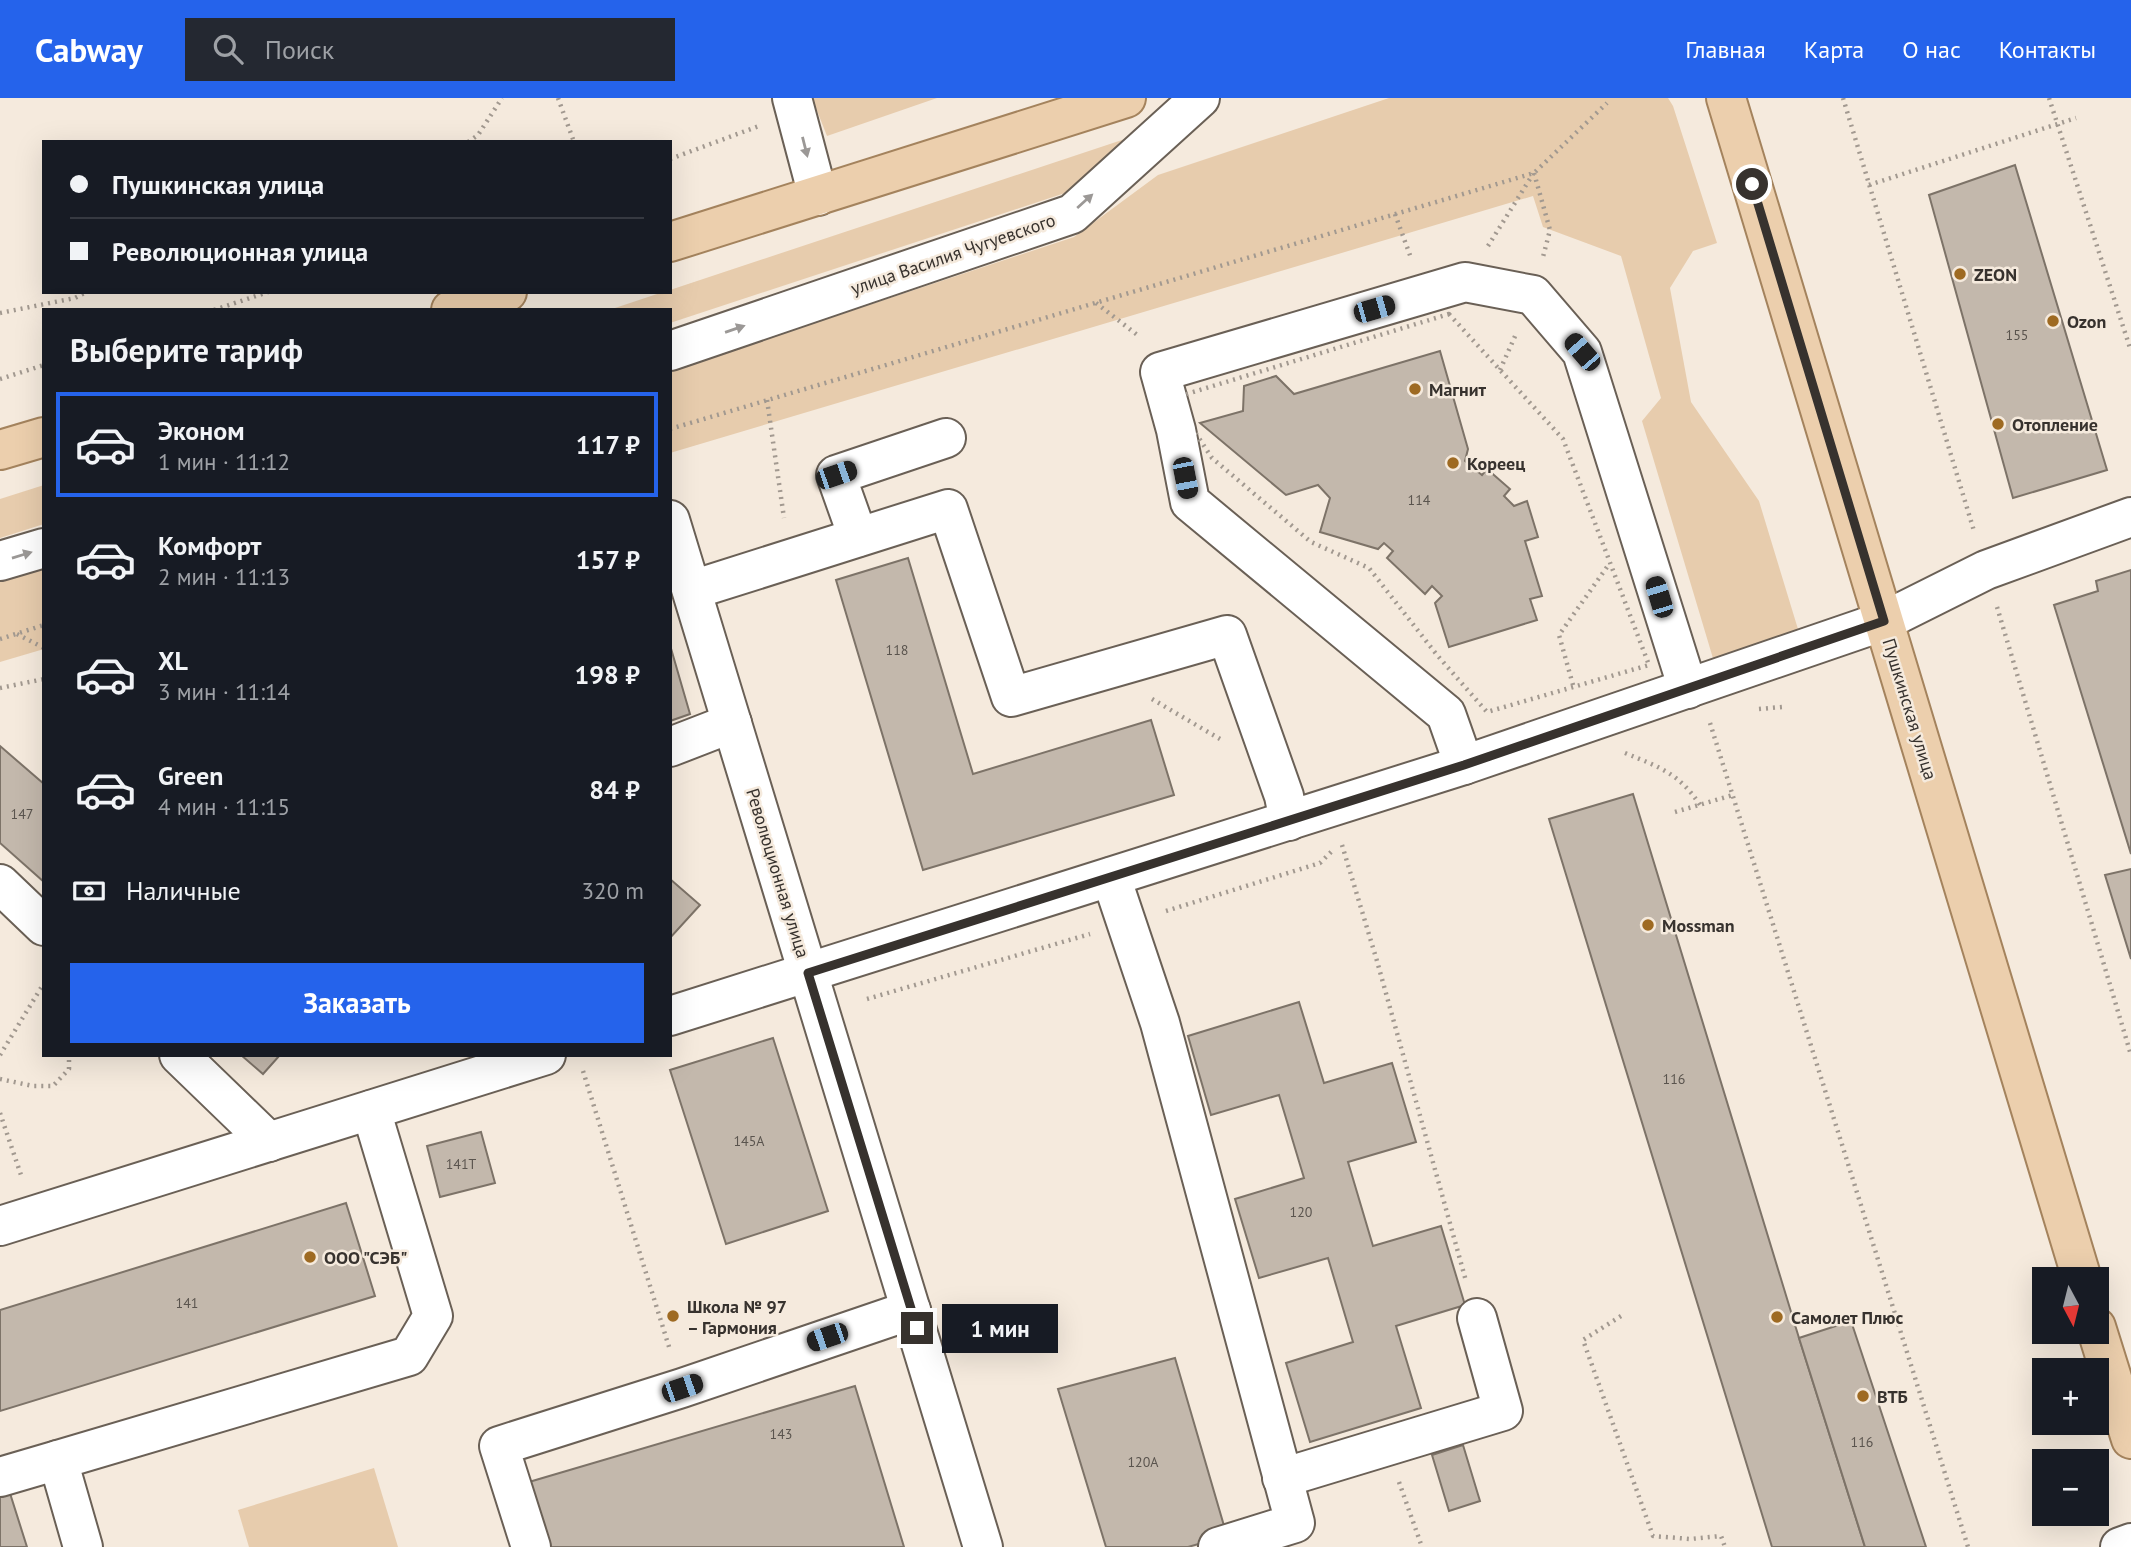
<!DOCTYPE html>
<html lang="ru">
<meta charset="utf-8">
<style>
:root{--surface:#171b24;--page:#242831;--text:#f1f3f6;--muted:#9ea1a6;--line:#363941;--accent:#2563eb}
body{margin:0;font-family:"PT Sans",sans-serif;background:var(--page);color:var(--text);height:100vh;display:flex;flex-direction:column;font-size:26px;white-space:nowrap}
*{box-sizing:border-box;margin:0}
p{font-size:23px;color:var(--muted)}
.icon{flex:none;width:38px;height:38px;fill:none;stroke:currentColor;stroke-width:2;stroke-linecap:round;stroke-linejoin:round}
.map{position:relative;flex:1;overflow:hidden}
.panel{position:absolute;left:42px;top:210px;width:630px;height:749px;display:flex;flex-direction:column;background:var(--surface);border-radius:0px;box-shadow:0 7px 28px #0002}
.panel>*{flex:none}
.banner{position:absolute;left:42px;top:42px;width:630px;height:154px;border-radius:0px;box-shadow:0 7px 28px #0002;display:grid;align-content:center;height:154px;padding:0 28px;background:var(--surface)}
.needle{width:46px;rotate:173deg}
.controls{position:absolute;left:2032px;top:1169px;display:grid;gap:14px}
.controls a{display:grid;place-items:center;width:77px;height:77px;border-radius:0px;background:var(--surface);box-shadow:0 7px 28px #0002;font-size:35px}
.end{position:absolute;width:32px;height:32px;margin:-16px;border:9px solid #37322e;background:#fff;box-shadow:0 0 0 4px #fff}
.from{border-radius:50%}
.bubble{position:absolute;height:49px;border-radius:0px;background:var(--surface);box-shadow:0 7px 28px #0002;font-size:23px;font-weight:700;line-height:49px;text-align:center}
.car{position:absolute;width:21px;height:42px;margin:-21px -10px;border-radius:9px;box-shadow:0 0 5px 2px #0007;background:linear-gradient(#222 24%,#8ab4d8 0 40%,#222 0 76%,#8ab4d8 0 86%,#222 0)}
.banner b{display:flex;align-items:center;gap:24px;height:66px;font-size:26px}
.banner b+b{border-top:2px solid var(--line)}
.banner i{width:18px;height:18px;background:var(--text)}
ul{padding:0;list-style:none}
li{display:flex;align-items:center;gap:21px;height:105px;margin:0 14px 10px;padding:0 14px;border:4px solid transparent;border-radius:0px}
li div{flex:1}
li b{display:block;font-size:26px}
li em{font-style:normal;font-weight:700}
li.on{border-color:var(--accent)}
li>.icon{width:63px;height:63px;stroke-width:1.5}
h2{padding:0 28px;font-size:32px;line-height:84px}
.pay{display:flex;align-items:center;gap:18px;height:77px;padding:0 28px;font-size:26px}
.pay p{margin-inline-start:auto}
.button{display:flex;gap:14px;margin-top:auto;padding:14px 28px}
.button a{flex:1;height:80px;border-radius:0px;background:var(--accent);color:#fff;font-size:28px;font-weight:700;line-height:80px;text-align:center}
header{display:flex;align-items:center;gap:42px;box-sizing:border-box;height:98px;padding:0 35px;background:var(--accent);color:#fff}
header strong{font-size:33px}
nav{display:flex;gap:38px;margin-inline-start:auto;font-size:24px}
.search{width:490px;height:63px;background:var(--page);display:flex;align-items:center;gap:18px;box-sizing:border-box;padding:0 24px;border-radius:0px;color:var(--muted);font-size:26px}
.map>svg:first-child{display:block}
.green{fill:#e7ccad}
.building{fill:#c3b8ac;stroke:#7d7368;stroke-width:2}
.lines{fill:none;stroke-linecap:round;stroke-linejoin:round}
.minor-casing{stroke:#6a6056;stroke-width:42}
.major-casing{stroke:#a4835d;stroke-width:42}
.path{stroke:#a29990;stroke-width:4.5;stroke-dasharray:2 5;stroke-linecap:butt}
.minor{stroke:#fff;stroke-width:38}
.major{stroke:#eccfad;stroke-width:38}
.oneway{fill:#9b9896}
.route{stroke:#37322e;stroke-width:9}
.poi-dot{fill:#9e6a22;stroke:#f5eadd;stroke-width:2.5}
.labels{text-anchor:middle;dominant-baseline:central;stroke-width:5;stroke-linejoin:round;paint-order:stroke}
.number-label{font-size:14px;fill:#5a544e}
.street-label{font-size:18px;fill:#37322e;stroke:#f5eadd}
.poi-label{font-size:18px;font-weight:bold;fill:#37322e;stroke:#f5eadd;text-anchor:start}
</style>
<header>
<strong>Cabway</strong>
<div class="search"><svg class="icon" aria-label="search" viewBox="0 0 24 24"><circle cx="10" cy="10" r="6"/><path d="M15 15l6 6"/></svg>Поиск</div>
<nav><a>Главная</a><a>Карта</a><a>О нас</a><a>Контакты</a></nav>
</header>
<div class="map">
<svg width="2131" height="1449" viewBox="0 0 2131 1449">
<rect width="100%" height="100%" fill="#f5eadd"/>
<g class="green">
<path d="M812 0H937L827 38Z"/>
<path d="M1389 0H1668L1673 8 1717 145 1693 153 1670 190 1691 304 1759 403 1801 541 1715 567 1642 323 1661 300 1621 158 1543 129 1533 98 670 355V273L1074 139 1158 77Z"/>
<path d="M1137 37 1065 95 670 225V212H609L663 194H670V192Z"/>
<path d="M44 387V426L0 440V401Z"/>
<path d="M44 468V551L0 564V482Z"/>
<path d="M374 1370 398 1449H249L238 1412Z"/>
</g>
<g class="building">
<path d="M2015 67 2107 372 2013 400 1929 97Z"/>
<path d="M1440 253 1468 351 1465 363 1482 377 1487 371 1510 391 1504 398 1514 408 1527 403 1538 439 1525 443 1542 498 1530 501 1537 522 1449 549 1435 505 1442 498 1432 488 1425 496 1387 460 1393 453 1384 445 1378 451 1320 434 1330 400 1318 387 1286 397 1200 325 1243 313 1244 288 1276 278 1294 296Z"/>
<path d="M908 460 973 676 1151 622 1174 697 923 772 836 482Z"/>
<path d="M2131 472V756L2054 507 2098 493 2096 483Z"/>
<path d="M670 547 690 616 670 623Z"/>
<path d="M0 648 44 686V784L0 745Z"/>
<path d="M1633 696 1799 1240 1865 1449H1772L1765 1426 1549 721Z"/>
<path d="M2131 771V861L2105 777Z"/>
<path d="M670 781 700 807 670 840Z"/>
<path d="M1299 904 1324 985 1392 965 1416 1044 1348 1064 1373 1148 1441 1128 1465 1207 1396 1228 1421 1310 1310 1344 1286 1265 1353 1244 1328 1160 1259 1180 1235 1101 1304 1080 1279 997 1211 1017 1188 938Z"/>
<path d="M773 940 828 1113 726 1146 670 972Z"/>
<path d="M241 957H280L263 976Z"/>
<path d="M481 1034 495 1085 440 1099 427 1048Z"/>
<path d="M346 1105 375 1198 0 1313V1212Z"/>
<path d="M1851 1223 1926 1449H1865L1799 1240Z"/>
<path d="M1175 1260 1227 1438 1188 1449H1106L1058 1291Z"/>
<path d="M855 1288 904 1449H548L529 1384Z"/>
<path d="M1463 1347 1480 1403 1449 1413 1432 1357Z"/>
<path d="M0 1370H2L27 1449H0Z"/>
</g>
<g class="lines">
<defs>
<g id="minor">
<path d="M792 0 818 98"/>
<path d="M670 253 1072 116 1200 0"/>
<path d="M670 422 983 1449"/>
<path d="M858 439 836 377 946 340"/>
<path d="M0 463 44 450"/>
<path d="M692 492 948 411 1011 599 1227 537 1284 698 1289 723"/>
<path d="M670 649 732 625"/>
<path d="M1464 667 1446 616 1190 404 1176 332 1160 274 1465 184 1533 197 1582 254 1688 591"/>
<path d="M1111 779 1160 925 1295 1425 1218 1449"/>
<path d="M0 786 44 828"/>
<path d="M670 918 1464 667 1884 523 1986 472 2131 419"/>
<path d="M179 957 269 1044"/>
<path d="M0 1128 546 957"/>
<path d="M0 1379 58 1362"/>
<path d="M1282 1380 1503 1313 1477 1220"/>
<path d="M83 1449 58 1362 409 1258 433 1218 371 1012"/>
<path d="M531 1449 499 1348 682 1290 911 1212"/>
<path d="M2120 1449 2131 1445"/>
</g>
<g id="major">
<path d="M1726 0 2082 1181"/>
<path d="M670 144 1126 0"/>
<path d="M451 212 507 194"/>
<path d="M0 352 44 339"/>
<path d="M2096 1229 2131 1341"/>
</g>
</defs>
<use href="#minor" class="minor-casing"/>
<use href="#major" class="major-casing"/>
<g class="path">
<path d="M558 0 574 44"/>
<path d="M1843 0 1974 433"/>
<path d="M2049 0 2131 253"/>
<path d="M468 44 478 37 502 0"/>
<path d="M670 61 759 28"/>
<path d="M1534 75 1550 132 1543 159"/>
<path d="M1869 87 2076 20"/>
<path d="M1395 116 1411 160"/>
<path d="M1488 148 1533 76"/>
<path d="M1096 205 1140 239"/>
<path d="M214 212 268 194"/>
<path d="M0 215 75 200 86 194"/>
<path d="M1449 216 1563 341 1649 567 1487 614 1437 557 1369 470 1311 444 1212 360 1191 328 1180 298Z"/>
<path d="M1500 272 1516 236"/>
<path d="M0 281 44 267"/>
<path d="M767 302 784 420"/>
<path d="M670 331 1534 75 1607 5"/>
<path d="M1997 509 2131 957"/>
<path d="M17 536 44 550"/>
<path d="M0 541 44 527"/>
<path d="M1573 587 1559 537 1607 469"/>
<path d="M0 590 44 581"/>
<path d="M1152 601 1220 641"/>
<path d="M1759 611 1782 609"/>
<path d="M1710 625 1968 1449"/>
<path d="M1625 655C1659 669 1679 675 1700 707"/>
<path d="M1675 714 1733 697"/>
<path d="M1342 747 1377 863 1466 1183"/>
<path d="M1166 813 1320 765 1333 752"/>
<path d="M867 901 1090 836"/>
<path d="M0 957 44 885"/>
<path d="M583 973 670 1252"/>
<path d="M0 981 33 988H53L69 971V957"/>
<path d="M0 1015 22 1080"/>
<path d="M1621 1218 1583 1242 1653 1438 1690 1441 1721 1438 1725 1449"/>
<path d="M1399 1384 1422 1449"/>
</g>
<use href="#minor" class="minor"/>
<use href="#major" class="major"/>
</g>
<defs><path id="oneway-solid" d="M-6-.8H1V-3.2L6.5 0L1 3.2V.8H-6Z" transform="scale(1.75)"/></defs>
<g class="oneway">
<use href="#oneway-solid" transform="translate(805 49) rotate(76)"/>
<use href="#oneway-solid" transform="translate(1085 103) rotate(-42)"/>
<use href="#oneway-solid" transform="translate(735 231) rotate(-19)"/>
<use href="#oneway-solid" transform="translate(22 457) rotate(-17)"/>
</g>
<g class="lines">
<path class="route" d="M917 1230 808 875 1464 667 1884 523 1752 86"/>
</g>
<g class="poi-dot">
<circle cx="1960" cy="176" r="7"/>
<circle cx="2053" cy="223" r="7"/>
<circle cx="1415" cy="291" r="7"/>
<circle cx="1998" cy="326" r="7"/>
<circle cx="1453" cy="365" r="7"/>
<circle cx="1648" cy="827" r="7"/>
<circle cx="310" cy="1159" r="7"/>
<circle cx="673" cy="1218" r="7"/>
<circle cx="1777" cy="1219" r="7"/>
<circle cx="1863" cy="1298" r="7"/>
</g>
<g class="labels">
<g class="number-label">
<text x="2017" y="237">155</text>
<text x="1419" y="402">114</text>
<text x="897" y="552">118</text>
<text x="22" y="716">147</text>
<text x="1674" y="981">116</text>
<text x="749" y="1043">145А</text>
<text x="461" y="1066">141Т</text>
<text x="1301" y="1114">120</text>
<text x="187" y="1205">141</text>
<text x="781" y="1336">143</text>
<text x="1862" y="1344">116</text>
<text x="1143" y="1364">120А</text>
</g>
<g class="street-label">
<text transform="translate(953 156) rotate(-19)">улица Василия Чугуевского</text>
<text transform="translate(1910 611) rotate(73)">Пушкинская улица</text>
<text transform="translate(778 775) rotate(73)">Революционная улица</text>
</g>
<g class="poi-label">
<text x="1974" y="176">ZEON</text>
<text x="2067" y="223">Ozon</text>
<text x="1429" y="291">Магнит</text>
<text x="2012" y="326">Отопление</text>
<text x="1467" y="365">Кореец</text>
<text x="1662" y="827">Mossman</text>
<text x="324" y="1159">ООО "СЭБ"</text>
<text x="687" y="1208">Школа № 97<tspan x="687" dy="21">– Гармония</tspan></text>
<text x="1791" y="1219">Самолет Плюс</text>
<text x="1877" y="1298">ВТБ</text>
</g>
</g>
</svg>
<div class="controls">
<a><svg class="needle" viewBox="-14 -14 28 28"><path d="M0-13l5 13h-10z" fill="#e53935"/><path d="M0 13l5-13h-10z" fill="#9ea1a6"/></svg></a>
<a>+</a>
<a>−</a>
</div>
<i class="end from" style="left:1752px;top:86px"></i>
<i class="end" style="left:917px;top:1230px"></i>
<div class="bubble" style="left:942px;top:1206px;width:116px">1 мин</div>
<i class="car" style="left:1374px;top:211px;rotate:74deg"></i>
<i class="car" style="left:1582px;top:254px;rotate:319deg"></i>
<i class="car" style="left:836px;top:377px;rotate:71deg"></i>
<i class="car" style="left:1185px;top:380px;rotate:169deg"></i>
<i class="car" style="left:1659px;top:499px;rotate:343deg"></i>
<i class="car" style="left:827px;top:1239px;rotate:251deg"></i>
<i class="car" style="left:682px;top:1290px;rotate:71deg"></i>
<div class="banner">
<b><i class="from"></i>Пушкинская улица</b>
<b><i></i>Революционная улица</b>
</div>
<section class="panel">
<h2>Выберите тариф</h2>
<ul>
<li class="on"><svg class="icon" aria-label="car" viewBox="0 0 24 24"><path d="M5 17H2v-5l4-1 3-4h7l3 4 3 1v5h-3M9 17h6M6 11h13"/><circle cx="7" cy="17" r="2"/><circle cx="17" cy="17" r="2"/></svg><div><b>Эконом</b><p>1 мин · 11:12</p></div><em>117 ₽</em></li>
<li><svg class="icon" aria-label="car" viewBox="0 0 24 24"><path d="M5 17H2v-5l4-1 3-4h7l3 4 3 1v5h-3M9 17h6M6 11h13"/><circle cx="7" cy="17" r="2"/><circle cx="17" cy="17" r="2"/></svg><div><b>Комфорт</b><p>2 мин · 11:13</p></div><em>157 ₽</em></li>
<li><svg class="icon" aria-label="car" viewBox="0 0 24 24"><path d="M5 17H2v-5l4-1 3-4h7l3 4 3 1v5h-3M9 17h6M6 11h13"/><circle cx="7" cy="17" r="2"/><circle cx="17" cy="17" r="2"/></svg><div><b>XL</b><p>3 мин · 11:14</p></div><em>198 ₽</em></li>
<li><svg class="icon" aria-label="car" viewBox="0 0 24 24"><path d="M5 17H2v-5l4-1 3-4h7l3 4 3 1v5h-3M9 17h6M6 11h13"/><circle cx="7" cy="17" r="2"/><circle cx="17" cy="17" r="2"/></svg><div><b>Green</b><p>4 мин · 11:15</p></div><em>84 ₽</em></li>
</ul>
<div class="pay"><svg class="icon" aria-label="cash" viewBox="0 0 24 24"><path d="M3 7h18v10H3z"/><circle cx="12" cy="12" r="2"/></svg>Наличные<p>320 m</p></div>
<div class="button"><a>Заказать</a></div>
</section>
</div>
